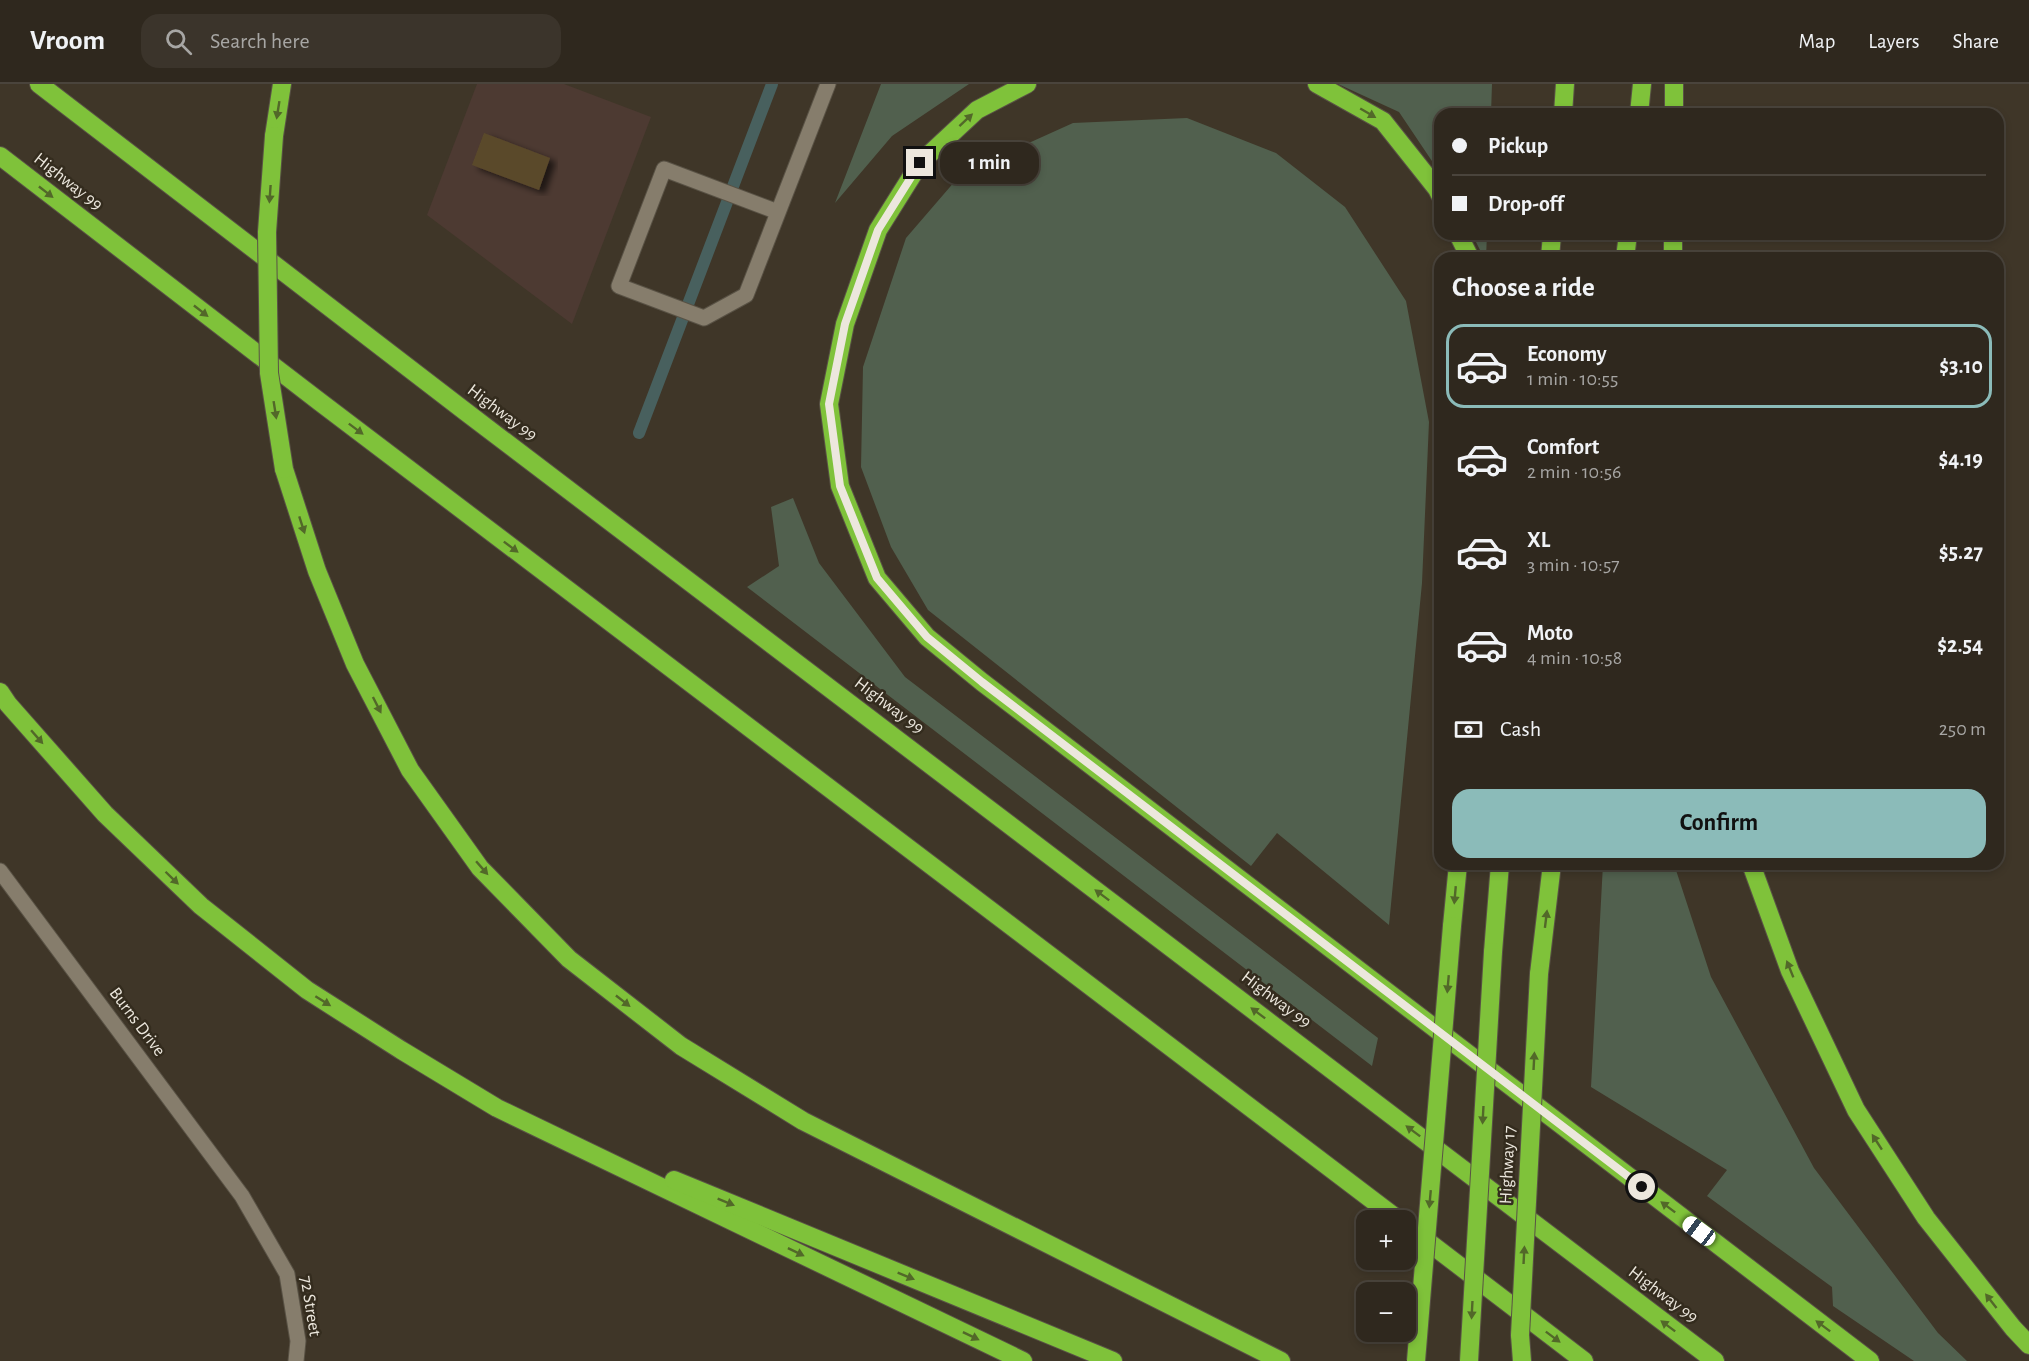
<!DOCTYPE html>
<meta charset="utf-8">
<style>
:root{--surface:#2f281e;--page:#3b342b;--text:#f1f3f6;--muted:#a7a6a4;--line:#4a443c;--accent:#8bbbb9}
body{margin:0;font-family:"Alegreya Sans",sans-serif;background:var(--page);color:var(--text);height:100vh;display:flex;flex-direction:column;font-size:22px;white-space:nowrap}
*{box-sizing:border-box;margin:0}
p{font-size:20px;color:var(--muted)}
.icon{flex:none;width:33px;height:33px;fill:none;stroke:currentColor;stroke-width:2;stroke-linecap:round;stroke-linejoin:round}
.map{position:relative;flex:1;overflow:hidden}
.sheet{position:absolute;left:1434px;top:168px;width:570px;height:618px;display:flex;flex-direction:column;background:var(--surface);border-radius:18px;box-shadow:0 3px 9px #0003,0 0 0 2px var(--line)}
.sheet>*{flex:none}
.guide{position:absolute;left:1434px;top:24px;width:570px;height:132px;border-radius:18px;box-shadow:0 3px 9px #0003,0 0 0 2px var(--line);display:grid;align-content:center;height:132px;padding:0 18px;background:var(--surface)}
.controls{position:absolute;left:1356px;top:1126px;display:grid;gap:12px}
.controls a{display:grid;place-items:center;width:60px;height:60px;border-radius:12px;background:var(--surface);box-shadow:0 3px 9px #0003,0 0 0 2px var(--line);font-size:30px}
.end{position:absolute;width:27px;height:27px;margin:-14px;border:8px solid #ece7dd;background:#111;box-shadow:0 0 0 3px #111}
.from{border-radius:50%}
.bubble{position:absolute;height:42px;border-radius:18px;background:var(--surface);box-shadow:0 3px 9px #0003,0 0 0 2px var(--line);font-size:20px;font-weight:600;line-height:42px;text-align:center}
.car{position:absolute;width:18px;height:36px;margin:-18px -9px;border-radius:8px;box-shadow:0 0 4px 2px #0007;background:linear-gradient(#fff 24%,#345 0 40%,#fff 0 76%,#345 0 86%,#fff 0)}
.guide b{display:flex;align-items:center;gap:21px;height:57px;font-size:22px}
.guide b+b{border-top:2px solid var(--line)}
.guide i{width:15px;height:15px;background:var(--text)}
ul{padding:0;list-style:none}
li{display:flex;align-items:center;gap:18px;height:84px;margin:0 12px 9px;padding:0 6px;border:3px solid transparent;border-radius:18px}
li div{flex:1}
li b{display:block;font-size:22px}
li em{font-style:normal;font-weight:600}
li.on{border-color:var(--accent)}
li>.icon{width:54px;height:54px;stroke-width:1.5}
h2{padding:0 18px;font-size:27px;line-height:72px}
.pay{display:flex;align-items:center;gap:15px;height:66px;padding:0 18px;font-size:22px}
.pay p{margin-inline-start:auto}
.cta{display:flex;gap:12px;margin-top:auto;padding:12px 18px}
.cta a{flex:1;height:69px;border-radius:18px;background:var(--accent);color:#111;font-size:24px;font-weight:600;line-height:69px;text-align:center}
header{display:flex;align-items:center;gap:36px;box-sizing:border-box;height:84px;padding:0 30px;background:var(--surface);border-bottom:2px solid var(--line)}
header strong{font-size:28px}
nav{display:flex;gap:33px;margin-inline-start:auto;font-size:21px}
.search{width:420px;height:54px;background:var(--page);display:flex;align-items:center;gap:15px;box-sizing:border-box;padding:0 21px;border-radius:18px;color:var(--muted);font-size:22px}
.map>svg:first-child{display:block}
.industrial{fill:#4d3a32}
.green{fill:#51604e}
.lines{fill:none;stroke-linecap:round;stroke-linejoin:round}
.stream{stroke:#48605e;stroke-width:12}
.building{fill:#5a492b;filter:url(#shadow)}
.minor-casing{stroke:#595245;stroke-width:17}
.highway-casing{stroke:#595245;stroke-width:20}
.minor{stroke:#867d6c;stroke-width:15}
.highway{stroke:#7fc23a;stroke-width:18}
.highway-bridge-casing{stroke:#595245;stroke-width:20;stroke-linecap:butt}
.highway-bridge{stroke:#7fc23a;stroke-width:18}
.oneway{fill:#526829}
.route{stroke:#ece7dd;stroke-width:8}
.labels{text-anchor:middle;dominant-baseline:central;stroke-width:5;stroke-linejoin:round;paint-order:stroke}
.street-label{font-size:18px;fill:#ece7dd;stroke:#342c1e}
</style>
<header>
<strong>Vroom</strong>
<div class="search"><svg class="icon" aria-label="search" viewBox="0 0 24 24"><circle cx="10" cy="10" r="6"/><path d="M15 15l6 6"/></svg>Search here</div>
<nav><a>Map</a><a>Layers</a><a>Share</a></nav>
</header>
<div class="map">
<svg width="2029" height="1277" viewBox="0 0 2029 1277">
<defs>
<filter id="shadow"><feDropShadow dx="6" dy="4" stdDeviation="3" flood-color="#0009"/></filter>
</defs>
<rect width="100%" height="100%" fill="#3f3628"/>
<path class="industrial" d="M477 0H564L651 33 572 240 427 131Z"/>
<g class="green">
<path d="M881 0H969L892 52 835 119Z"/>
<path d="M1338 0H1492L1491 30H1440V89L1399 28Z"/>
<path d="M1187 34 1276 69 1345 123 1406 217 1429 338 1422 499 1389 841 1277 749 1251 782 928 526 891 463 861 383 863 283 906 154 962 89 1073 39Z"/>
<path d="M1472 150H1487L1486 174H1484Z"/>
<path d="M793 414 819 479 905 593 1378 954 1372 982 747 503 779 482 771 423Z"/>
<path d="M1603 780H1674L1711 893 1814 1084 1938 1249 1967 1277H1914L1833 1222 1832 1203 1707 1112 1727 1086 1591 1003Z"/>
</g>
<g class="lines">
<path class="stream" d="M639 349 772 0"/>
</g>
<path class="building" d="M484 49 550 74 539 106 472 81Z"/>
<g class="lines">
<defs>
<g id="minor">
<path d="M778 128 664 85 619 202 704 234 746 211 828 0"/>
<path d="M0 787 242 1112 287 1190 298 1257 296 1277"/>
</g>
<g id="highway">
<path d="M39 0 466 328 1715 1277"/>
<path d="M1027 0 977 26 920 79 878 146 845 240 829 320 840 402 877 494 927 553 982 598 1870 1277"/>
<path d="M1317 0 1383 37 1437 105 1440 111"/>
<path d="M1563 30 1565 0"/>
<path d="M1639 30 1642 0"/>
<path d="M1674 30V0"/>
<path d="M274 52 282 0"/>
<path d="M0 72 320 318 1400 1137"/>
<path d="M1458 150 1470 174"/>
<path d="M1550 174 1552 150"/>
<path d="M1625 174 1628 150"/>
<path d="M1673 174V150"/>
<path d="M284 385 317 487 355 580 410 686 480 784 569 875 681 962 803 1037 1281 1277"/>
<path d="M0 608 8 620 105 730 201 822 307 906 401 966 497 1024 1023 1277"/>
<path d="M1751 780 1790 887 1856 1026 1926 1134 2013 1244 2029 1261"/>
<path d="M1452 842 1458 780"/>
<path d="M1493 868 1500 780"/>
<path d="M1539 890 1552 780"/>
<path d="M674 1096 1113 1277"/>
<path d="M1406 1141 1584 1277"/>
<path d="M1520 1251 1522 1277"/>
</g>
</defs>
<use href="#minor" class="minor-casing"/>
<use href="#highway" class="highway-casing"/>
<use href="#minor" class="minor"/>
<use href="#highway" class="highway"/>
<defs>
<g id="highway-bridge">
<path d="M274 52 267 148 269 289 284 385"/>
<path d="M1520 1251 1539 890"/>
<path d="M1416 1277 1452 842"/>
<path d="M1469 1277 1493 868"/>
</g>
</defs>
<use href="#highway-bridge" class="highway-bridge-casing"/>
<use href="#highway-bridge" class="highway-bridge"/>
</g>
<defs><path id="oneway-solid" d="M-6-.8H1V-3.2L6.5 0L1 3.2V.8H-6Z" transform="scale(1.5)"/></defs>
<g class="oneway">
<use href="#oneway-solid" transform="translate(278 26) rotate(99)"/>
<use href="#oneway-solid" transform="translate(1368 29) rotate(30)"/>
<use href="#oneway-solid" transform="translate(966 36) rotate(-43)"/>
<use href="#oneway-solid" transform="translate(46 108) rotate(38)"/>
<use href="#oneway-solid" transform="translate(270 110) rotate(94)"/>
<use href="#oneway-solid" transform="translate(201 227) rotate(38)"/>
<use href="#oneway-solid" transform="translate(275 326) rotate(81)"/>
<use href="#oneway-solid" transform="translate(356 345) rotate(37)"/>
<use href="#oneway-solid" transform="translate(302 441) rotate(72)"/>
<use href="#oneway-solid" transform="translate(511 463) rotate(37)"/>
<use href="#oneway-solid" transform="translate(377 621) rotate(63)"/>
<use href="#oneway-solid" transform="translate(37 653) rotate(49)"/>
<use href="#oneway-solid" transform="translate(482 784) rotate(49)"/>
<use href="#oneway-solid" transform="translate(172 794) rotate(44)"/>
<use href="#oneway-solid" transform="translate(1102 811) rotate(-143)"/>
<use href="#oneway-solid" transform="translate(1455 811) rotate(95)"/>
<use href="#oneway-solid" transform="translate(1546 835) rotate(-83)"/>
<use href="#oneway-solid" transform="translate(1790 885) rotate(-112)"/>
<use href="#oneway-solid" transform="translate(1448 900) rotate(95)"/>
<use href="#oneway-solid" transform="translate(323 917) rotate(32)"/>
<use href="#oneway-solid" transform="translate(623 917) rotate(38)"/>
<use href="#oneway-solid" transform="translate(1258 929) rotate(-143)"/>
<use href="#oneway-solid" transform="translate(1534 977) rotate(-87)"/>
<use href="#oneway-solid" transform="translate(1483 1031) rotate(93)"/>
<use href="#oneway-solid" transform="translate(1413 1047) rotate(-143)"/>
<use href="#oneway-solid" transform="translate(1877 1058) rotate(-123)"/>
<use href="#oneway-solid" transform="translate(1430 1115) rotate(95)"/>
<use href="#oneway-solid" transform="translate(726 1118) rotate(22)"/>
<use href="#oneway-solid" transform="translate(1668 1123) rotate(-143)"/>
<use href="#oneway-solid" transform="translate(796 1168) rotate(26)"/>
<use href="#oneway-solid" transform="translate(1524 1171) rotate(-87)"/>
<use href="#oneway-solid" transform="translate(906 1192) rotate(22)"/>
<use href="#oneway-solid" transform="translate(1991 1217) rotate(-128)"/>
<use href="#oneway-solid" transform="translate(1472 1226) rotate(93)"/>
<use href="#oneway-solid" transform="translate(1668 1242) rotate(-143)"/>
<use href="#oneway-solid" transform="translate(1823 1242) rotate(-143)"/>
<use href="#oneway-solid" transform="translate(971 1252) rotate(26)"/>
<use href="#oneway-solid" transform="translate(1553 1253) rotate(37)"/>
</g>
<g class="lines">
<path class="route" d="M920 79 878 146 845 240 829 320 840 402 877 494 927 553 982 598 1642 1103"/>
</g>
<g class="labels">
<g class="street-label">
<text transform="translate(68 98) rotate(38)">Highway 99</text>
<text transform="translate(502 329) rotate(37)">Highway 99</text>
<text transform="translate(889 622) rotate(37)">Highway 99</text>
<text transform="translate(1276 916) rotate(37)">Highway 99</text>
<text transform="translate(137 938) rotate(53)">Burns Drive</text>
<text transform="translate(1508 1081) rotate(-87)">Highway 17</text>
<text transform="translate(1663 1211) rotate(37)">Highway 99</text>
<text transform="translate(310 1222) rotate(81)">72 Street</text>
</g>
</g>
</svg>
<div class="controls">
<a>+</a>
<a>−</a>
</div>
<i class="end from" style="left:1642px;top:1103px"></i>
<i class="end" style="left:920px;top:79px"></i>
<div class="bubble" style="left:940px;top:58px;width:99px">1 min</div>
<i class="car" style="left:1699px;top:1147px;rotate:307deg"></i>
<div class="guide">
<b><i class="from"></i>Pickup</b>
<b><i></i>Drop-off</b>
</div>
<section class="sheet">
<h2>Choose a ride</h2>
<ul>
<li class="on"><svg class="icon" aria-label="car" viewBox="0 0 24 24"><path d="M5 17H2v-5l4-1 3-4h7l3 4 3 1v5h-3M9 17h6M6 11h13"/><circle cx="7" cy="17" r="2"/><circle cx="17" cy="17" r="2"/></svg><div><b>Economy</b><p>1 min · 10:55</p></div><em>$3.10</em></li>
<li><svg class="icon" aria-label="car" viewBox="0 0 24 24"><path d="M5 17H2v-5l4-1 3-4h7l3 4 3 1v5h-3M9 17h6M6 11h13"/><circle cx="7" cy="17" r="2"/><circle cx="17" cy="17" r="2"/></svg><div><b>Comfort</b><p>2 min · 10:56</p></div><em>$4.19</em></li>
<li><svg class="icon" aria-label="car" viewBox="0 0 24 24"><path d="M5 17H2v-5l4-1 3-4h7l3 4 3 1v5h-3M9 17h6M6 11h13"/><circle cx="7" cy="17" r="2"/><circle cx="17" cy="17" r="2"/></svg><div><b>XL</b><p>3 min · 10:57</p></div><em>$5.27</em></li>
<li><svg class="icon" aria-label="car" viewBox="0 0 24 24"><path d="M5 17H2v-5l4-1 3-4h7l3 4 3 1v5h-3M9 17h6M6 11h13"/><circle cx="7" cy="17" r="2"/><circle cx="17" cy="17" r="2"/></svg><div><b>Moto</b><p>4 min · 10:58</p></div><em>$2.54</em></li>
</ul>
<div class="pay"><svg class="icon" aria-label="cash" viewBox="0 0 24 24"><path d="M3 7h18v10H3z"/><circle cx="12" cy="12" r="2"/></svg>Cash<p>250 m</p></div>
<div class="cta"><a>Confirm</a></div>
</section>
</div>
